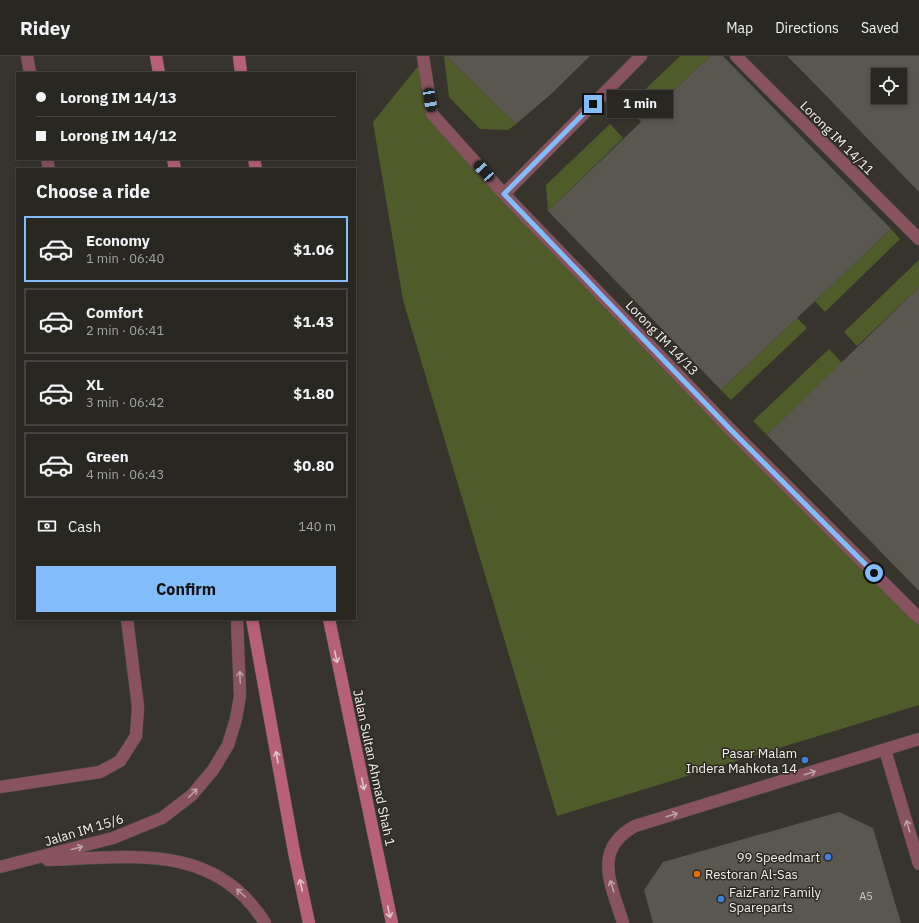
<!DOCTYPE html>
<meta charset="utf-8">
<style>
:root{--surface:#292722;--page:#35332f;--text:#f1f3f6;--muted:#a5a5a5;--line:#454440;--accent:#83bcfb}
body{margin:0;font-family:"IBM Plex Sans",sans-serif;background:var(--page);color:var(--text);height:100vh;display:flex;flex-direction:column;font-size:15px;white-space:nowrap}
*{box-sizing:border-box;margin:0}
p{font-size:13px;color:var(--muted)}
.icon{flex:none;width:22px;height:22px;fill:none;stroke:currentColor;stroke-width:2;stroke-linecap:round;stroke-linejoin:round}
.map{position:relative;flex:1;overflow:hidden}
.sheet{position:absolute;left:16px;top:112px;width:340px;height:452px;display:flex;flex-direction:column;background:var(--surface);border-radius:0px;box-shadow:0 2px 6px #0003,0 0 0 1px var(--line)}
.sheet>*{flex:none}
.banner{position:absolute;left:16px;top:16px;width:340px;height:88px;border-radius:0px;box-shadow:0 2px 6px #0003,0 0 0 1px var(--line);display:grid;align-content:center;height:88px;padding:0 20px;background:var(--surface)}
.controls{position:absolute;left:871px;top:12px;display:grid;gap:8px}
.controls a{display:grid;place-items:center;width:36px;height:36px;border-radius:0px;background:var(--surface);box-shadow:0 2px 6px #0003,0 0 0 1px var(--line);font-size:20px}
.end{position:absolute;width:18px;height:18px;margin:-9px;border:5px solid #83bcfb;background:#111;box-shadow:0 0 0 2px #111}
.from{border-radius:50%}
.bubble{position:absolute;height:28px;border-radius:0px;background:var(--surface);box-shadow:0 2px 6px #0003,0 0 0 1px var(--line);font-size:13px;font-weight:700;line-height:28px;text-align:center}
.car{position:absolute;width:12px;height:24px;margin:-12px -6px;border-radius:5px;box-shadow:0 0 3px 1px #0007;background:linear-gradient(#222 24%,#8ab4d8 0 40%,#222 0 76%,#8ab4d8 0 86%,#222 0)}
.banner b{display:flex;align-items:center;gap:14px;height:38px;font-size:15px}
.banner b+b{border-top:1px solid var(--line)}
.banner i{width:10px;height:10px;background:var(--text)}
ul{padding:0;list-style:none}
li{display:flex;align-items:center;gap:12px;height:66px;margin:0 8px 6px;padding:0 12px;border:2px solid var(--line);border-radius:0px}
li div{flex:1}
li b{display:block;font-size:15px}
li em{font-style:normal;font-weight:700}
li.on{border-color:var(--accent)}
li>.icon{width:36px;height:36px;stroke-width:1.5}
h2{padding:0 20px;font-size:18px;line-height:48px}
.pay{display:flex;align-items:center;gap:10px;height:44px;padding:0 20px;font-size:15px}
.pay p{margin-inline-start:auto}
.button{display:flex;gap:8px;margin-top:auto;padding:8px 20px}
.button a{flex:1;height:46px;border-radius:0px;background:var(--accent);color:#111;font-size:16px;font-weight:700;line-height:46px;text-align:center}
header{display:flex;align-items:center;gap:24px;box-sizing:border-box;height:56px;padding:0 20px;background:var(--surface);border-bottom:1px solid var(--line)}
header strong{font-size:19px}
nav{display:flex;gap:22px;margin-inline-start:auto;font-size:14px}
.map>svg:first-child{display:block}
.green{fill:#4f5c2a}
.building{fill:#5a5650;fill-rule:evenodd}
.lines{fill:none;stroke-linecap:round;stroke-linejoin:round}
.minor-casing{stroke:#55524d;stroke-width:13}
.tertiary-casing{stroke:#55524d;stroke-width:13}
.secondary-casing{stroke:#55524d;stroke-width:13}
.minor{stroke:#88525f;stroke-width:12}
.tertiary{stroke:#88525f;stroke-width:12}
.secondary{stroke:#b66177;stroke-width:12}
.oneway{stroke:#e1c6cb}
.oneway2{stroke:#bea2a7}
.route{stroke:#83bcfb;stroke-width:5}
.shop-dot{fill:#3f7fe0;stroke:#2d2a24;stroke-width:1.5}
.food-dot{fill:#e8710a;stroke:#2d2a24;stroke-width:1.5}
.labels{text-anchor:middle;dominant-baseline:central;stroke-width:3;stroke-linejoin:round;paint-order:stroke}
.number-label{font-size:11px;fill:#cecbc7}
.street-label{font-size:13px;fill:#f4f2ef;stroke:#2d2a24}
.poi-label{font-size:13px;fill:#f4f2ef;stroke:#2d2a24;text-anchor:end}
</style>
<header>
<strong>Ridey</strong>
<nav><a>Map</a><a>Directions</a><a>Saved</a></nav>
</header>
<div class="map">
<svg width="919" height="867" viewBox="0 0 919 867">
<rect width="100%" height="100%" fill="#37342e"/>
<g class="green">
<path d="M444 0H446L516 68 508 74 480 73 449 41Z"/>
<path d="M680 0H710L641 66 627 51Z"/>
<path d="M423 4 432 58 919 562V649L557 760 403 244 373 66Z"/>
<path d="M610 68 623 82 548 155 546 129Z"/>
<path d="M891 173 900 183 825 256 815 245Z"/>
<path d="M919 204V231L857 290 844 276Z"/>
<path d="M797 262 807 272 731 344 721 334Z"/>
<path d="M829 293 842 307 767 379 753 365Z"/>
</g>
<g class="building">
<path d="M446 0H590L550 39 516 68Z"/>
<path d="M710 0H723L891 173 721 334 548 155Z"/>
<path d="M787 0H919V136L812 25ZM878 19H900V41H878Z"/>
<path d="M919 231V535L767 379Z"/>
<path d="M839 756 873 772 901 867H653L644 834 663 806Z"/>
</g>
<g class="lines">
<defs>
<g id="minor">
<path d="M27 0 30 17"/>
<path d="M423 0 432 58 504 138 729 372 919 562"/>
<path d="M736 0 919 183"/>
<path d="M47 103 49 113"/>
<path d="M504 138 641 0"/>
<path d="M885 694 919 808"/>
<path d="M0 731 100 716 120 705 136 680 138 651 127 563"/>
<path d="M623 867C612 830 591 794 635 770L919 683"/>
</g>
<g id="tertiary">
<path d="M48 804C130 801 215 786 265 867"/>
<path d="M0 811 113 782 162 762 192 739 213 714 228 689 236 663 240 640 237 563"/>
</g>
<g id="secondary">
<path d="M156 0 159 17"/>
<path d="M239 0 241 17"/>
<path d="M173 103 175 113"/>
<path d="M254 103 256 113"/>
<path d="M252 563 294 796 309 867"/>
<path d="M329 563 392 867"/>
</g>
</defs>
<use href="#minor" class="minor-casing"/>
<use href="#tertiary" class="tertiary-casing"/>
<use href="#secondary" class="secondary-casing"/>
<use href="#minor" class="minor"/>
<use href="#tertiary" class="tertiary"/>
<use href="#secondary" class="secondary"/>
</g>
<defs><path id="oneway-shaft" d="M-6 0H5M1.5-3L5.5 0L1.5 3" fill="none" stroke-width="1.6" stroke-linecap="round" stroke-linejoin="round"/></defs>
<g class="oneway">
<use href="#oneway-shaft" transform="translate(336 601) rotate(78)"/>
<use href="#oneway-shaft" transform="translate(277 701) rotate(-100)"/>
<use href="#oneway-shaft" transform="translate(363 728) rotate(78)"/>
<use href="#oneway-shaft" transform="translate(301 829) rotate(-102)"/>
<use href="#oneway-shaft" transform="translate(389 856) rotate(78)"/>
</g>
<g class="oneway2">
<use href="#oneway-shaft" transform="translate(240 621) rotate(-92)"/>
<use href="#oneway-shaft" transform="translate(810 717) rotate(-17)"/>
<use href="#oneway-shaft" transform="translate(193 737) rotate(-45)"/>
<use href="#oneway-shaft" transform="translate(672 759) rotate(-17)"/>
<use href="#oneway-shaft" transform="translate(908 770) rotate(-107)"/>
<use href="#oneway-shaft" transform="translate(77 792) rotate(-15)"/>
<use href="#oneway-shaft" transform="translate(612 830) rotate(-108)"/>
<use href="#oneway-shaft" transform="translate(241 837) rotate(-138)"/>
</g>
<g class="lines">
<path class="route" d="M593 48 504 138 729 372 874 517"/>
</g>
<g class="shop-dot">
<circle cx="805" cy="704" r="4"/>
<circle cx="828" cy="801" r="4"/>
<circle cx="721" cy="843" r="4"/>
</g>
<circle class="food-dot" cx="697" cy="818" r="4"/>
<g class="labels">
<g class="number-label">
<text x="866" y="840">A5</text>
</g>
<g class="street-label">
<text transform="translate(837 82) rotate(45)">Lorong IM 14/11</text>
<text transform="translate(662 282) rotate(46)">Lorong IM 14/13</text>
<text transform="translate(374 712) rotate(78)">Jalan Sultan Ahmad Shah 1</text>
<text transform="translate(84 774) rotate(-17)">Jalan IM 15/6</text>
</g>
<g class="poi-label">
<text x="797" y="697">Pasar Malam<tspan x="797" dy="15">Indera Mahkota 14</tspan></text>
<text x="820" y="801">99 Speedmart</text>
<text x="705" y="818" text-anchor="start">Restoran Al-Sas</text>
<text x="729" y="836" text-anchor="start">FaizFariz Family<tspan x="729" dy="15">Spareparts</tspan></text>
</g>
</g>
</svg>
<div class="controls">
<a><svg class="icon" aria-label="locate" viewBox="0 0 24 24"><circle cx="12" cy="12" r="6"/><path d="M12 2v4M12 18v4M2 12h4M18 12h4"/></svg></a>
</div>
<i class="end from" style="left:874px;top:517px"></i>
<i class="end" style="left:593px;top:48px"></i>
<div class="bubble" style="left:607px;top:34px;width:66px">1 min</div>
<i class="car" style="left:430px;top:44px;rotate:170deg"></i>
<i class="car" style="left:484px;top:115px;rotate:318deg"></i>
<div class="banner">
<b><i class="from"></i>Lorong IM 14/13</b>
<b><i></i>Lorong IM 14/12</b>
</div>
<section class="sheet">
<h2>Choose a ride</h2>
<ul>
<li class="on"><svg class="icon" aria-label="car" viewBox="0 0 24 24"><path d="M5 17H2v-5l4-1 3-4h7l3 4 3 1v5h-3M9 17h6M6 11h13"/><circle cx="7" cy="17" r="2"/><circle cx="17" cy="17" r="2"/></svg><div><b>Economy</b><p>1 min · 06:40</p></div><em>$1.06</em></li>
<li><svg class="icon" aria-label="car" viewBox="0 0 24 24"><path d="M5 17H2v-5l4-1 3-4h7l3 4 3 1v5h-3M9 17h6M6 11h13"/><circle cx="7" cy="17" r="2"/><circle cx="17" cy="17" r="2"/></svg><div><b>Comfort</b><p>2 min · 06:41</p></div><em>$1.43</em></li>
<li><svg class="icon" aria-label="car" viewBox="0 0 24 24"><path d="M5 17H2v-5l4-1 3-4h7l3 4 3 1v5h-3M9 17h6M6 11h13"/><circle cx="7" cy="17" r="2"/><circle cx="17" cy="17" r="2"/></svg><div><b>XL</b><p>3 min · 06:42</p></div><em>$1.80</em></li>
<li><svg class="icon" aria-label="car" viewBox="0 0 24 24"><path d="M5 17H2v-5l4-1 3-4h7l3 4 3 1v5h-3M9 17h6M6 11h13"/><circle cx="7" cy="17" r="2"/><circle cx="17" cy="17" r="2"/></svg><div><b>Green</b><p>4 min · 06:43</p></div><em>$0.80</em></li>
</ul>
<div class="pay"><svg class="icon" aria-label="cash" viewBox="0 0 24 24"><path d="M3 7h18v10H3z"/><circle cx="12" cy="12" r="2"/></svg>Cash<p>140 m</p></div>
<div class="button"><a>Confirm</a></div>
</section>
</div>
